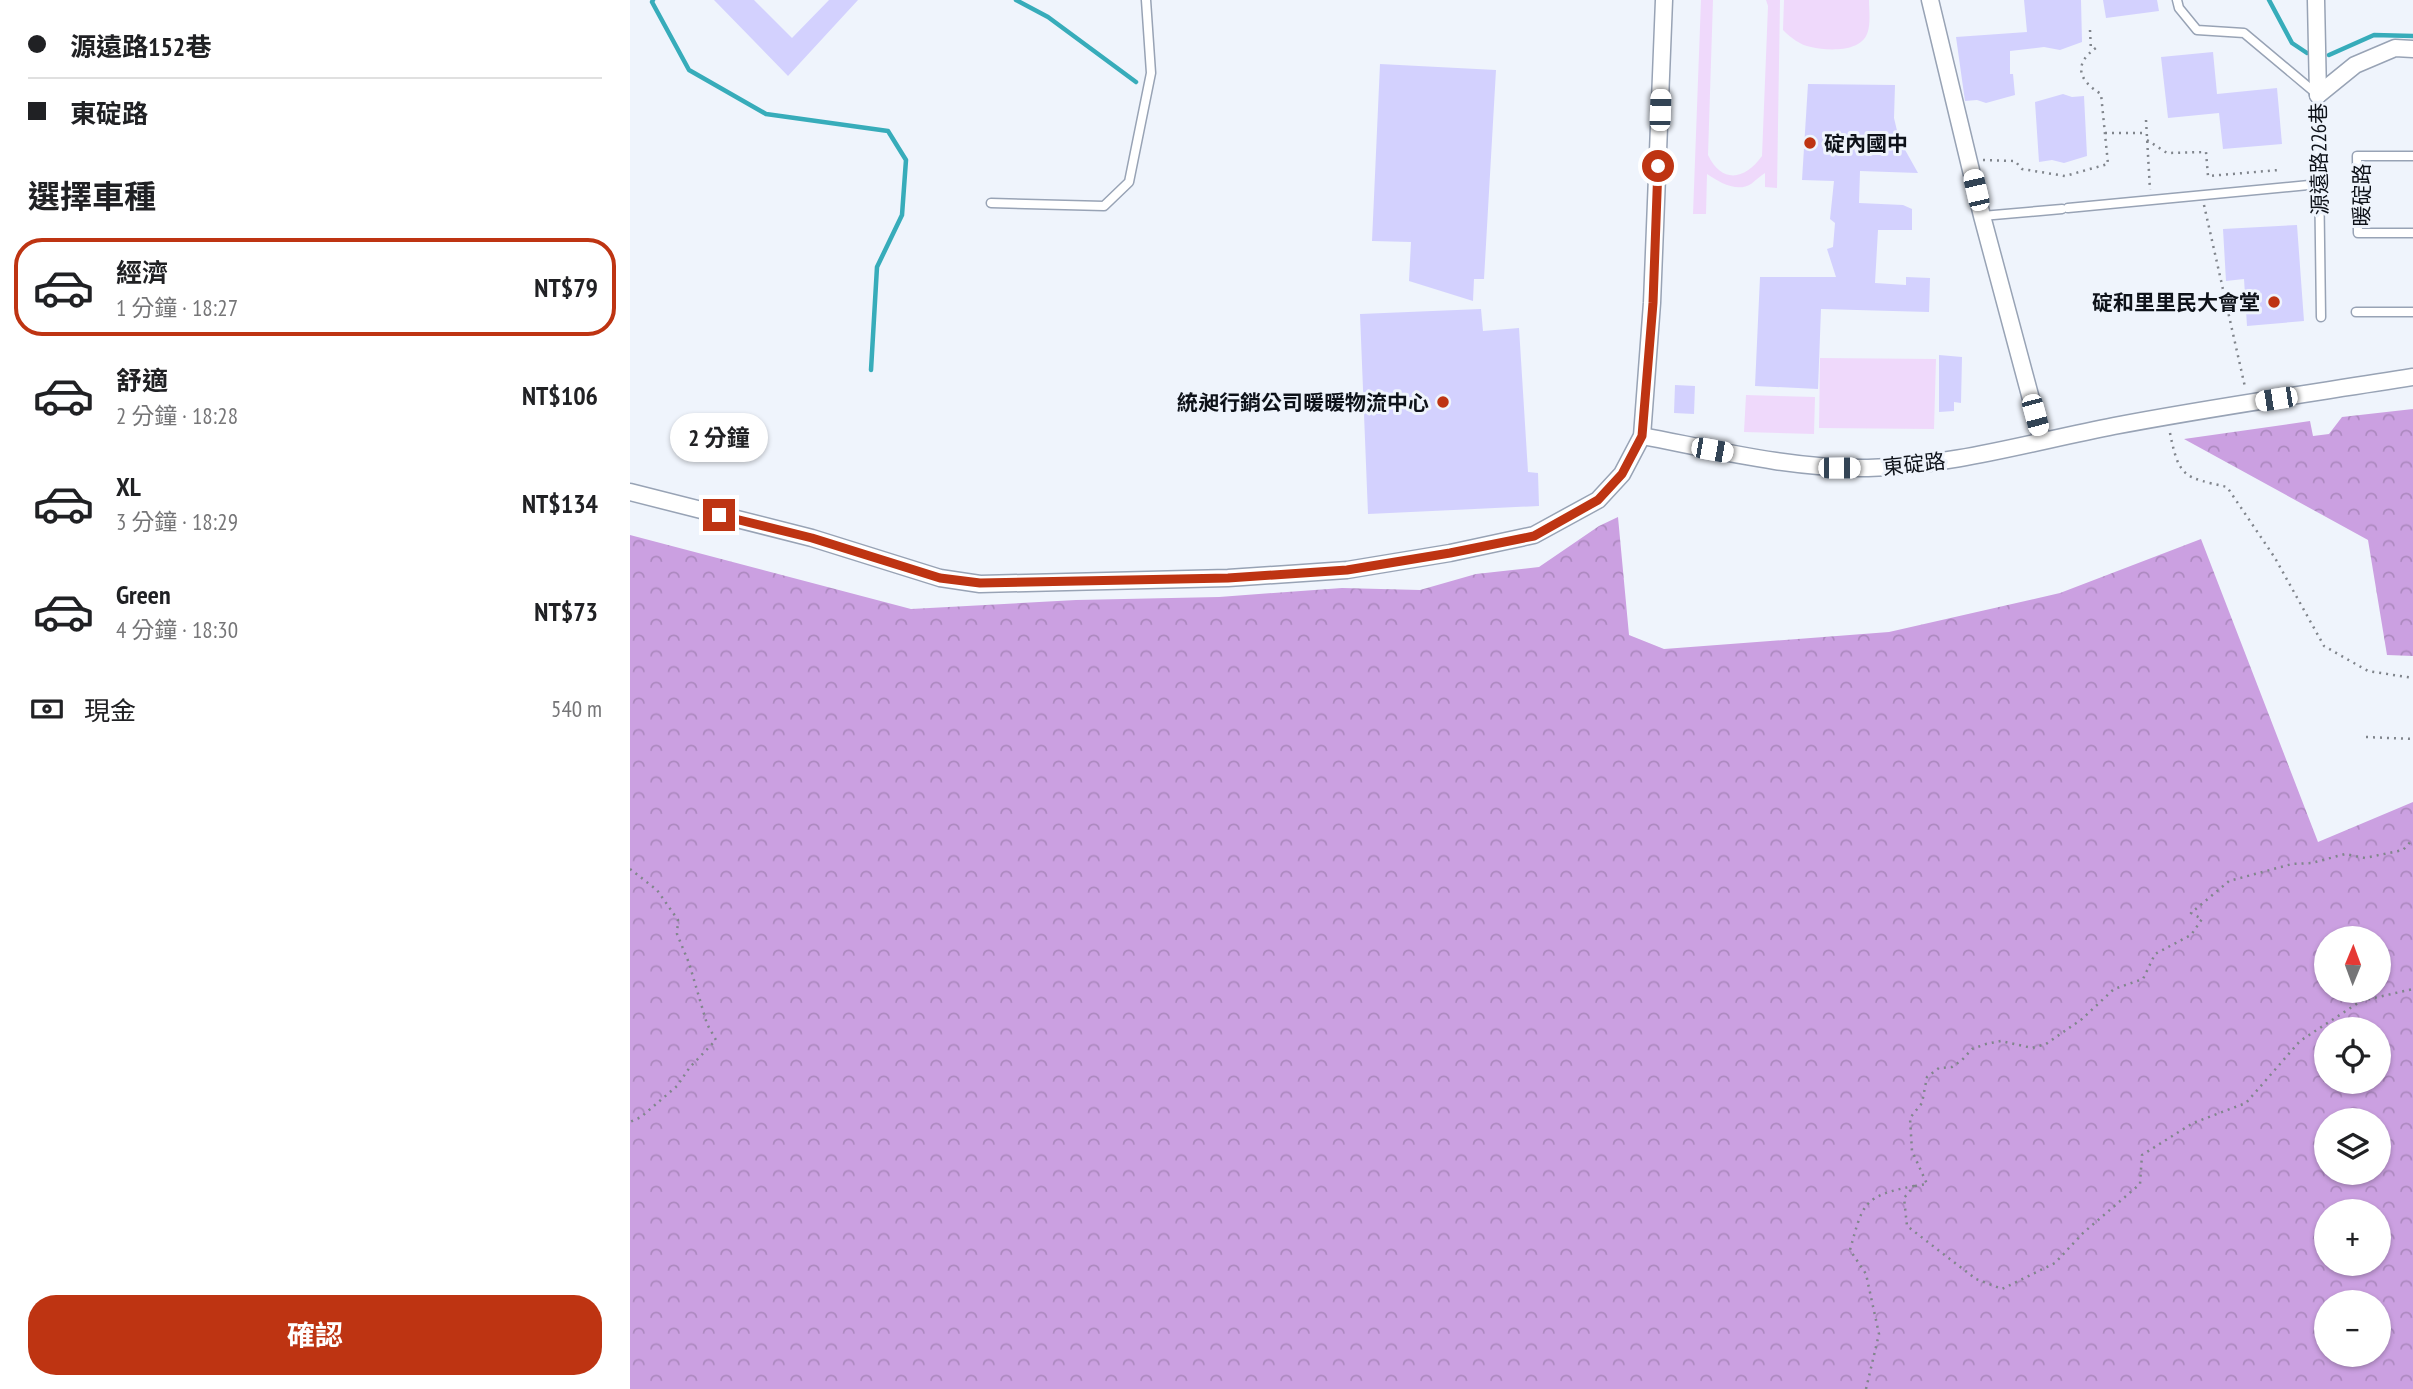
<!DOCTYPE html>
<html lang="zh-TW">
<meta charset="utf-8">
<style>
:root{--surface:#fff;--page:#f2f2f2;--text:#202124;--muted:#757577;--line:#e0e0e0;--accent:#be3412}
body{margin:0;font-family:"PT Sans Narrow","Noto Sans TC",sans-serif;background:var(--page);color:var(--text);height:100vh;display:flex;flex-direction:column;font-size:26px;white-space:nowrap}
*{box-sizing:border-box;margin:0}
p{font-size:23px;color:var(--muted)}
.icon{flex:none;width:38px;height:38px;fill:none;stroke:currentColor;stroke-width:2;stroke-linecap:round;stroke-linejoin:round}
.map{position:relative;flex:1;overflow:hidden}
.side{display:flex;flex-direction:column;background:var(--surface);width:630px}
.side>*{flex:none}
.top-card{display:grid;align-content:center;height:154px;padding:0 28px;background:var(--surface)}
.needle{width:46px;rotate:1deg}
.tools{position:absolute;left:1684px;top:926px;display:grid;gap:14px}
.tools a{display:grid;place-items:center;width:77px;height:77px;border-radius:50%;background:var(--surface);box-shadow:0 2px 5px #0004;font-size:35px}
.end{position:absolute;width:32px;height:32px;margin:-16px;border:9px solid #be3412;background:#fff;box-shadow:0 0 0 4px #fff}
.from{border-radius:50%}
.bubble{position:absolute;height:49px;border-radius:24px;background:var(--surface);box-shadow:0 2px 5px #0004;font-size:23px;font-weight:700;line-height:49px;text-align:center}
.car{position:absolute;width:21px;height:42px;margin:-21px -10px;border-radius:9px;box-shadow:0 0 5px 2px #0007;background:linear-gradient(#fff 24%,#345 0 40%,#fff 0 76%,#345 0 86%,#fff 0)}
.top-card b{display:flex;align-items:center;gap:24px;height:66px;font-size:26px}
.top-card b+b{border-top:2px solid var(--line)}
.top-card i{width:18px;height:18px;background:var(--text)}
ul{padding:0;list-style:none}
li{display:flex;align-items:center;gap:21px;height:98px;margin:0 14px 10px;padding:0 14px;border:4px solid transparent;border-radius:28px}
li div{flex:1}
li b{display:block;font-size:26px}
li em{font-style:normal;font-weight:700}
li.selected{border-color:var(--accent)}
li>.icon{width:63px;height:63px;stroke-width:1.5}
h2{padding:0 28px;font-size:32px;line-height:84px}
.pay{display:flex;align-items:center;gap:18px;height:77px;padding:0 28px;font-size:26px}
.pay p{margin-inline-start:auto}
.button{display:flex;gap:14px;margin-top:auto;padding:14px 28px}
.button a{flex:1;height:80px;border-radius:28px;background:var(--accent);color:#fff;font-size:28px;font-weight:700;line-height:80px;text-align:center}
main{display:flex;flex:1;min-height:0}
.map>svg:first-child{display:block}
.forest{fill:url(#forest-crowns);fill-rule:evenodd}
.green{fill:#efd9fb}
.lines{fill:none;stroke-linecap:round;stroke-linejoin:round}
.stream{stroke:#37acba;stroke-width:4.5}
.building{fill:#d3d1fe}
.service-casing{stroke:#98a3b5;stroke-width:11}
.minor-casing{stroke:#98a3b5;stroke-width:19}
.path{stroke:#80858c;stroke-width:2.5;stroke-dasharray:2 5;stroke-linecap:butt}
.service{stroke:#fff;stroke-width:8}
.minor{stroke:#fff;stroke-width:16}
.route{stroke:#be3412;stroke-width:9}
.poi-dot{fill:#be3412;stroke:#eff4fc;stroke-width:2.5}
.labels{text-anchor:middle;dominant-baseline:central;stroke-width:6;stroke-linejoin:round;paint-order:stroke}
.poi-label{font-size:21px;font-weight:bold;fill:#0e1219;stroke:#eff4fc;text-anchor:end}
.street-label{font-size:21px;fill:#0e1219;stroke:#eff4fc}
</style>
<main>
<section class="side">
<div class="top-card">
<b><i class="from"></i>源遠路152巷</b>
<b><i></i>東碇路</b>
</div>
<h2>選擇車種</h2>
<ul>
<li class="selected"><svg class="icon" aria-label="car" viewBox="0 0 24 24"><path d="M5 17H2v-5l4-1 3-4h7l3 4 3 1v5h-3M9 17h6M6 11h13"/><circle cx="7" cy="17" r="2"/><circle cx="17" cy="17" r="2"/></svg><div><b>經濟</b><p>1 分鐘 · 18:27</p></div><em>NT$79</em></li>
<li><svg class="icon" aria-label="car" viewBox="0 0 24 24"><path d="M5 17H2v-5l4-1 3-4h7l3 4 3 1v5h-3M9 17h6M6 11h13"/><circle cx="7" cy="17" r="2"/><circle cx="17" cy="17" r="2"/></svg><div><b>舒適</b><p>2 分鐘 · 18:28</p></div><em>NT$106</em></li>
<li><svg class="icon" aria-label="car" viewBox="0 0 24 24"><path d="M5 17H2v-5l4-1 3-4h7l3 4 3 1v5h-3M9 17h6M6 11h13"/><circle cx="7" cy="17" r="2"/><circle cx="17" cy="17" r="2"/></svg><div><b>XL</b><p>3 分鐘 · 18:29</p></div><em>NT$134</em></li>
<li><svg class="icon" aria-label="car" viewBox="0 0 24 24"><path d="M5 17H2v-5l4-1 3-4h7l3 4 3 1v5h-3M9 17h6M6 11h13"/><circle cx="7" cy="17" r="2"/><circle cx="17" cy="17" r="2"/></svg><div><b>Green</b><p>4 分鐘 · 18:30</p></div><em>NT$73</em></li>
</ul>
<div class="pay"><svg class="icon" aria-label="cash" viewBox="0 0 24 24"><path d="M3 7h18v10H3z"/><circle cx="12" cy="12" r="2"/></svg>現金<p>540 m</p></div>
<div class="button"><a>確認</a></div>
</section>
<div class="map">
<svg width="1783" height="1389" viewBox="0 0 1783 1389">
<defs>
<pattern id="forest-crowns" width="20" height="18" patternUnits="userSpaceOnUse" patternTransform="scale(1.75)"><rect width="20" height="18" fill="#cba0e1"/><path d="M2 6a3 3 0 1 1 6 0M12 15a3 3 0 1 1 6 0" fill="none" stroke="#ad89c0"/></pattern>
</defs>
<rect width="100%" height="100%" fill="#eff4fc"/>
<g class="forest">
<path d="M1783 409V656L1757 655 1738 540 1554 439 1680 421 1683 436 1699 434 1712 417Z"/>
<path d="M988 517 999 635 1034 649 1259 632 1430 593 1571 539 1688 842 1783 802V1389H0V535L281 609 446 600 589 597 712 588 790 590 846 574 909 567 969 526ZM1696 938H1748V990H1696ZM1696 1029H1748V1082H1696ZM1696 1120H1748V1172H1696ZM1696 1211H1748V1264H1696ZM1696 1302H1748V1354H1696Z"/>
</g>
<g class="green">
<path d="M1071 0H1083L1078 155C1092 184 1115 180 1132 156L1138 6 1136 0H1150L1147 188 1135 187V173C1130 176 1126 180 1121 184 1107 193 1089 182 1077 174L1076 214H1063Z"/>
<path d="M1154 0H1239C1239 10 1241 25 1237 34 1230 52 1198 51 1181 47 1170 45 1161 38 1153 30Z"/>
<path d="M1190 358 1306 359 1304 429 1189 428Z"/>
<path d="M1116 395 1185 397 1184 434 1114 432Z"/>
</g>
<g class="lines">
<g class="stream">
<path d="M23 0 22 2 59 70 136 114 258 131 276 160 272 215 247 267 241 370"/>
<path d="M386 0 418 17 506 82"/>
<path d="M1639 0 1662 43 1677 53"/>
<path d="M1699 55 1744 35 1783 36"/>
</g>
</g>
<g class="building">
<path d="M84 0H124L162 38 199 0H228L158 76Z"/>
<path d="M1394 0H1451L1452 42 1430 50 1414 47 1380 51V74H1383L1385 95 1356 103 1347 100 1335 101 1326 37 1397 32Z"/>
<path d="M1473 0H1527L1529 11 1476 18Z"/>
<path d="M1583 52 1587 94 1647 88 1652 144 1593 149 1589 113 1538 118 1531 57Z"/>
<path d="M750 64 866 70 854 279H844L843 301 779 281 781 242 742 241Z"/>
<path d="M1178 84 1265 85 1264 118 1269 139 1288 173 1230 171 1229 203 1273 205 1282 209V230H1248L1245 283 1276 285V277L1300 278 1299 312 1191 309 1188 389 1125 386 1130 277H1206L1197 249 1203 247 1205 223 1200 219 1204 181 1172 180Z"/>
<path d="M1433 94 1442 97 1454 96 1457 156 1434 163 1422 160 1409 162 1405 102Z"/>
<path d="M1667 225 1674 321 1617 326 1614 279 1596 281 1593 229Z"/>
<path d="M851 309 853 331 889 328 898 472 908 473 909 506 738 514 730 314Z"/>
<path d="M1309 355 1332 357 1331 403 1324 402V411L1309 412Z"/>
<path d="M1045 385 1065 386 1064 414 1044 413Z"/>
</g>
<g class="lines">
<defs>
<g id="service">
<path d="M1547 0 1549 8 1567 30 1614 33 1688 95 1691 317"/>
<path d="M1783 156H1727L1728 233H1783"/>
<path d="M361 203 474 206 499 182 521 73 516 0"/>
<path d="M1438 208 1689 184"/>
<path d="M1352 216 1432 209"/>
<path d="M1726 312H1783"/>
</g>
<g id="minor">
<path d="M1300 0 1352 216 1412 440"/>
<path d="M1686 0 1688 95"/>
<path d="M1688 95 1725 65 1765 48 1783 49"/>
<path d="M1012 436C1086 450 1162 469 1238 468 1321 466 1402 442 1484 426 1583 407 1683 393 1783 377"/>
<path d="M0 492 182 538 310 578 350 584 598 578 717 570 820 553 904 535 968 500 992 474 1012 436 1022 303 1034 0"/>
</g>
</defs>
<use href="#service" class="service-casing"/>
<use href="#minor" class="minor-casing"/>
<g class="path">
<path d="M1460 30 1461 51"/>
<path d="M1516 120 1520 190"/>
<path d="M1475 133H1517"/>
<path d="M1517 140 1537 153 1576 152 1578 176 1649 170"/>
<path d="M1353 160 1385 161 1392 169 1435 176 1478 164 1471 94C1448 80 1443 64 1467 47"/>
<path d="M1574 205 1615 387"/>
<path d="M1540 433C1549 478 1554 477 1597 487L1645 558 1694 646 1738 671 1783 678"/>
<path d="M1736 737 1783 739"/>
<path d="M0 869 27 890 48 920 47 934 59 963 77 1024 86 1040 60 1067 47 1086 11 1117 0 1122"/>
<path d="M1285 1186 1297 1184 1282 1151 1280 1118 1292 1103 1297 1077 1309 1068 1322 1067 1332 1060 1342 1049 1356 1044 1371 1041 1402 1048 1416 1044 1452 1019 1484 989 1513 979 1525 954 1561 935 1572 919 1561 913 1599 881 1662 864 1682 863 1715 854 1735 858 1773 850 1783 839"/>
<path d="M1236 1389 1249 1334 1236 1274 1220 1250C1233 1203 1233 1196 1284 1186L1274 1198 1277 1226 1346 1279 1372 1289 1425 1263 1453 1233 1510 1184 1512 1155 1563 1123 1616 1103 1670 1041 1731 1001 1783 989"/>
</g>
<use href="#service" class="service"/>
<use href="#minor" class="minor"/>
</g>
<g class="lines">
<path class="route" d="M89 515 182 538 310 578 350 583 598 578 717 570 820 553 904 536 968 500 992 474 1012 436 1023 303 1028 166"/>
</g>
<g class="poi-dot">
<circle cx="1180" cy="143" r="7"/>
<circle cx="1644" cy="302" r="7"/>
<circle cx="813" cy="402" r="7"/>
</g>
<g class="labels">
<g class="poi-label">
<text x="1194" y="143" text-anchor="start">碇內國中</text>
<text x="1630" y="302">碇和里里民大會堂</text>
<text x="799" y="402">統昶行銷公司暖暖物流中心</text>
</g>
<g class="street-label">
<text transform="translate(1689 159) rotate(-91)">源遠路226巷</text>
<text transform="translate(1731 195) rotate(-90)">暖碇路</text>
<text transform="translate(1284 464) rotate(-6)">東碇路</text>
</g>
</g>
</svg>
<div class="tools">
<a><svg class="needle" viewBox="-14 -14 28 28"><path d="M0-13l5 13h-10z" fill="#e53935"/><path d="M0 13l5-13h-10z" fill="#757577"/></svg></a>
<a><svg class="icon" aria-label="locate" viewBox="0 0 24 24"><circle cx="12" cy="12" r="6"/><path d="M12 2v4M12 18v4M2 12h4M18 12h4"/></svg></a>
<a><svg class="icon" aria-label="layers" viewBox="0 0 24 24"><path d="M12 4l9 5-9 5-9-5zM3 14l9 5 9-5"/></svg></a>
<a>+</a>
<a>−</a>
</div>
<i class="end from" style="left:1028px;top:166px"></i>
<i class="end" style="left:89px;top:515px"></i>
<div class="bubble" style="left:40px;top:413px;width:98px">2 分鐘</div>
<i class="car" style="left:1030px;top:110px;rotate:2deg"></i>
<i class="car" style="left:1346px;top:190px;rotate:347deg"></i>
<i class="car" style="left:1646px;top:399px;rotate:261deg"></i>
<i class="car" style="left:1405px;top:415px;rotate:165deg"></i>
<i class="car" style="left:1082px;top:450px;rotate:100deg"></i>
<i class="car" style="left:1209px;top:468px;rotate:90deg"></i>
</div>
</main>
